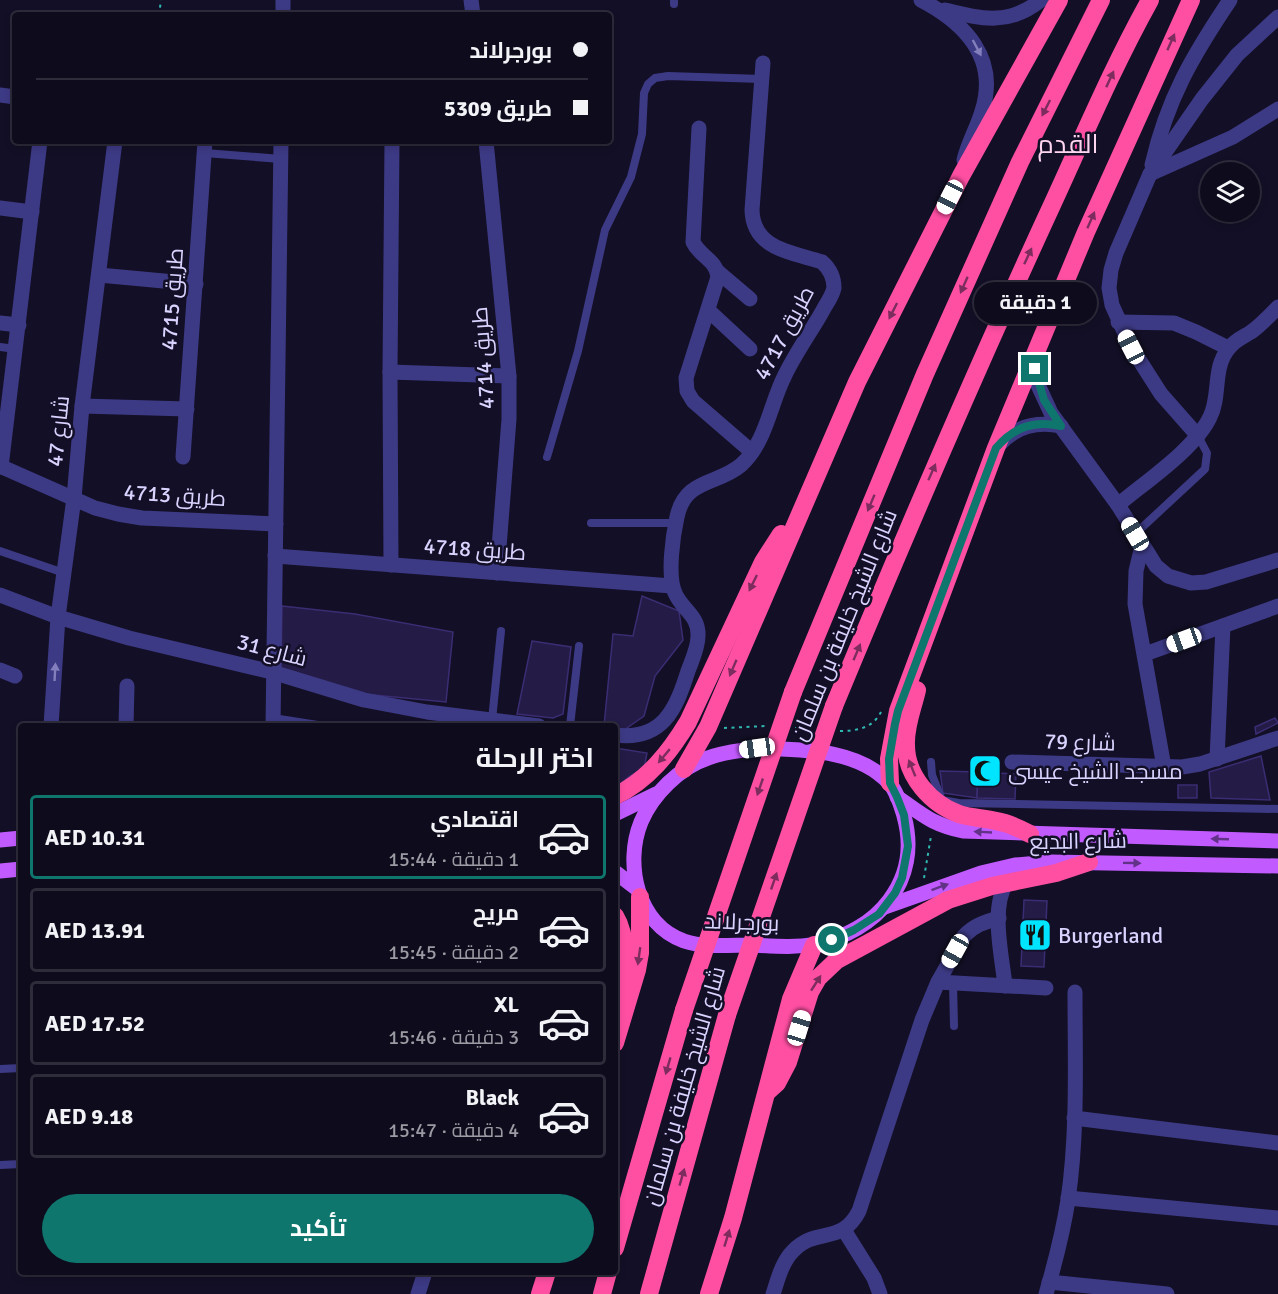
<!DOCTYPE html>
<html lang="ar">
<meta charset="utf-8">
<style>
:root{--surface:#0e0b1c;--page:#1c1929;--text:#f1f3f6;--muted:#9b9ba3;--line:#2e2b3b;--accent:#0f766e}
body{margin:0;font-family:Signika,Cairo,sans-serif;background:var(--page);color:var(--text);direction:rtl;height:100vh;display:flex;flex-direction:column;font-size:22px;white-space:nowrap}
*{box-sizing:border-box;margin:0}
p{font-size:20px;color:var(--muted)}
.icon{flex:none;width:33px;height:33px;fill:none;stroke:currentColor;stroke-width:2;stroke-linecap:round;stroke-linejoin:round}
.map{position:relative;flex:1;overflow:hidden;direction:ltr}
.drawer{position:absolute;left:18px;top:723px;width:600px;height:552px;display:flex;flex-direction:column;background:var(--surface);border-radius:6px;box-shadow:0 3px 9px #0003,0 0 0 2px var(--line);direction:rtl}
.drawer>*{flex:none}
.top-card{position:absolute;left:12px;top:12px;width:600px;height:132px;border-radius:6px;box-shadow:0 3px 9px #0003,0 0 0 2px var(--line);direction:rtl;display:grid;align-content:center;height:132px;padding:0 24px;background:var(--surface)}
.controls{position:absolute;left:1200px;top:162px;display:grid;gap:12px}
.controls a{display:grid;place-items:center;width:60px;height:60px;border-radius:50%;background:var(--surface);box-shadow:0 3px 9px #0003,0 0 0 2px var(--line);font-size:30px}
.end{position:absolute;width:27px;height:27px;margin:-14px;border:8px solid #0f766e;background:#fff;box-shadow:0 0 0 3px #fff}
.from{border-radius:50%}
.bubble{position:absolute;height:42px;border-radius:21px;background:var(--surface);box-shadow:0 3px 9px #0003,0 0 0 2px var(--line);font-size:20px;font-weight:700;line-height:42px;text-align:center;direction:rtl}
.car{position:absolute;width:18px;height:36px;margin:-18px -9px;border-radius:8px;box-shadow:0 0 4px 2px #0007;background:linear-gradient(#fff 24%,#345 0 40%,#fff 0 76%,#345 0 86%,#fff 0)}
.top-card b{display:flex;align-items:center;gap:21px;height:57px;font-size:22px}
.top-card b+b{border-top:2px solid var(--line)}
.top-card i{width:15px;height:15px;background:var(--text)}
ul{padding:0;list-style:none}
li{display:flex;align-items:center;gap:18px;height:84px;margin:0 12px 9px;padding:0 12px;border:3px solid var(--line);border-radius:6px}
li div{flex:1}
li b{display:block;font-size:22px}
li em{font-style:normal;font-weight:700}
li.active{border-color:var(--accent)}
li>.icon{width:54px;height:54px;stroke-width:1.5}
h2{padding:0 24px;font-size:27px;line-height:72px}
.action{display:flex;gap:12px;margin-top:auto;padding:12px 24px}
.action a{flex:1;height:69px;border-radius:36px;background:var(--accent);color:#fff;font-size:24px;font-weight:700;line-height:69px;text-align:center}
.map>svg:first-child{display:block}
.building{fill:#241b47;stroke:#3b2d73;stroke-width:1.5}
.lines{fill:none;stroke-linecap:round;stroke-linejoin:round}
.path{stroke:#2fb8b0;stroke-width:2;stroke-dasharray:3 4.5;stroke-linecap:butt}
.lane{stroke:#3d3a85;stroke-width:8}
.street{stroke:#3d3a85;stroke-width:15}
.primary{stroke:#c25bff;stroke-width:15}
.highway{stroke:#ff4fa3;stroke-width:18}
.highway-bridge{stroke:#ff4fa3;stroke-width:18}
.oneway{fill:#7d2c5e}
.oneway2{fill:#837fbc}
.oneway3{fill:#623188}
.route{stroke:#0f766e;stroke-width:8}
.labels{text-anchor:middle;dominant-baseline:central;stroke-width:5;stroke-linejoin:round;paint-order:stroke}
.street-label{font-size:22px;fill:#d9d4ff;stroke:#130f26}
.poi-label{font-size:22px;fill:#d9d4ff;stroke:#130f26;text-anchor:start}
.quarter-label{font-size:26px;fill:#ffd6f0;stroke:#130f26}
</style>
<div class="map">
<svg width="1278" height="1294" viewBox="0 0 1278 1294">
<rect width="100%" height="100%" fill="#130f26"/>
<g class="building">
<path d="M642 596 679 611 683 640 655 676 644 716 624 730 615 728V726H604L613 634 633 636Z"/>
<path d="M282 606 355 614 453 632 446 702 363 694 281 668Z"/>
<path d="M532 641 571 647 563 714 553 718 517 714Z"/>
<path d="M1275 718 1278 723 1256 734 1255 727Z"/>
<path d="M615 748 647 753 644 769 630 776 617 787H615Z"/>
<path d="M1261 756 1270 800 1211 798 1209 772Z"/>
<path d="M940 771 978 772 977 798 943 793Z"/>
<path d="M978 772 1016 774 1015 799 977 798Z"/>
<rect x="1178" y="785" width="19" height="13"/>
<path d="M1024 900 1047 901 1044 967 1021 966Z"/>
</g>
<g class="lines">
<g class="path">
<path d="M159 15 161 0"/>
<path d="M724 728 766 726"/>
<path d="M795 728 811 729"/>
<path d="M840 731C857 731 873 728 881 712"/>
<path d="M924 878 931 836"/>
</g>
<g class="lane">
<path d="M674 4V0"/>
<path d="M205 153 281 159"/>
<path d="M0 347 16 349"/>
<path d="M547 457 578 351 605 230 631 177 642 134 644 93 648 84 655 78 668 76 762 79"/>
<path d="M591 523H676"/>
<path d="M1135 534 1205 469 1207 453 1198 436"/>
<path d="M0 551 64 573"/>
<path d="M273 718 324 726"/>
<path d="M492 720 501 631"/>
<path d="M570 726 579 646"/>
<path d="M931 762 932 775 942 800 959 803 1278 809"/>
<path d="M953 983 954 1026"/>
<path d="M0 1069 21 1068"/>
<path d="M0 1165 21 1164"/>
</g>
<g class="street">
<path d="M471 0 473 15"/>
<path d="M921 0C965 23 999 58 982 111 977 128 968 143 964 160"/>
<path d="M945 10C982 19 1009 26 1041 0"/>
<path d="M283 15V0"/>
<path d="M0 95 15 97"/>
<path d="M699 128 693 242C700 257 716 259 718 277L686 378 687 391 693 401 752 452"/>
<path d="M486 141 509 376V419L497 573"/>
<path d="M1152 165C1167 99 1193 55 1230 0"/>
<path d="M1150 174 1233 137 1278 109"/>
<path d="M0 208 32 212"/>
<path d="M717 271 750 299"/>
<path d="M99 275 196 284"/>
<path d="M708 310 750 349"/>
<path d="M1118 322 1174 323 1196 332 1228 348"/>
<path d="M0 323 19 325"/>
<path d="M1035 354 1038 385 1051 413 1118 505 1156 566 1168 576 1191 583 1206 582 1278 560"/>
<path d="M390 372 509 376"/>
<path d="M82 406 187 409"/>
<path d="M1198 436 1161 394 1131 347 1112 305 1109 288 1111 270 1116 253 1150 174 1202 99 1237 55 1278 17"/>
<path d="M998 446C1015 426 1036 421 1061 426"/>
<path d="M183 457 205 141"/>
<path d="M0 466 95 508 118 514 142 518 276 524"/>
<path d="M1 467 40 141"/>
<path d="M1118 505C1145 482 1195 449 1210 417 1221 395 1212 368 1229 348 1235 340 1243 337 1251 332 1261 325 1269 316 1278 307"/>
<path d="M1142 546 1136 571 1135 604 1164 767"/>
<path d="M275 556 672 586"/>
<path d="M391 565 390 372 392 141"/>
<path d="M0 595 58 617 129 638 272 672 364 700 427 712 539 726"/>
<path d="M1145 654 1278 606"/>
<path d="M0 670 15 676"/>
<path d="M51 726 58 617 74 498 82 406 115 141"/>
<path d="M126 726 127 686"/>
<path d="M273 726 281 141"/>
<path d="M615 735C663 741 676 709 688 671 692 660 698 648 698 636 699 615 682 610 675 593 667 576 673 535 677 517 685 478 718 485 741 465 766 443 770 404 785 375 795 354 810 333 822 312 826 304 832 297 834 288 834 277 830 269 822 262 791 252 753 249 752 210L763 63"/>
<path d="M1217 759 1223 626"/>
<path d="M1012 762 1182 767 1200 764 1278 738"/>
<path d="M938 982 1046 988"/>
<path d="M1005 986C1002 955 990 908 1007 882"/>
<path d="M1074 1118 1278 1143"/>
<path d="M1068 1198 1278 1218"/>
<path d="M844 1230 874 1278 880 1294"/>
<path d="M1049 1282 1167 1294"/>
<path d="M418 1294 425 1272"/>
<path d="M773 1294C778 1279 782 1262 793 1251 817 1226 841 1246 859 1211L922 1020 938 982 964 936C974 925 985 922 999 918"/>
<path d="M1046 1294C1055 1263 1063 1232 1068 1200 1078 1131 1075 1061 1075 992"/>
</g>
<g class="primary">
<path d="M757 748C800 750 857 748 889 783 897 791 901 806 904 816 922 881 877 932 815 944 795 948 773 946 752 945 730 945 705 948 684 941 637 924 624 864 641 822 652 795 680 767 708 758 723 752 740 751 757 748Z"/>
<path d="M897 797C923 815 931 824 963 831L1278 841"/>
<path d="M615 814 656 794"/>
<path d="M0 840 21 838"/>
<path d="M0 871 21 869"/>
<path d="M615 872 636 888"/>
<path d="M885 907 981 873 1015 865 1050 862 1278 866"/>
</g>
<g class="highway">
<path d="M917 690C913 708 905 726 906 745 906 776 931 804 959 814 971 818 984 818 996 821 1008 823 1019 828 1030 834"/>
<path d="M793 692 925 374 1020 162 1101 0"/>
<path d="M834 706C902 542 972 379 1046 218 1080 145 1111 70 1150 0"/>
<path d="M684 769 708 727 857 382 961 176 1059 0"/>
<path d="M890 783 889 759 898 711 996 448 1086 232 1191 0"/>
<path d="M615 796C648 780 670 752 688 722L763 562 781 534"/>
<path d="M615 916C631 942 621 974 615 1003"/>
<path d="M615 1043 637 970 640 953V897"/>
<path d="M767 1092 777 1083 788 1062 810 992 818 978 837 960 948 900 992 886 1056 873 1089 862"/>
<path d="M615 1248 684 1010"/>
<path d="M540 1294 547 1272"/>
<path d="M602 1294 608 1272"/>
<path d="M649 1294 727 1015"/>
<path d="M709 1294 733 1218 791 999 814 945"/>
</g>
<g class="highway-bridge">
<path d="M684 1010 793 692"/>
<path d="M727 1015 834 706"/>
</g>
</g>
<defs><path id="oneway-solid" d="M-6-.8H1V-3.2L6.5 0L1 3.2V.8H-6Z" transform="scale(1.5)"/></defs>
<g class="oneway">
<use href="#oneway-solid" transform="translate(1171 42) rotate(-66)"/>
<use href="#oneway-solid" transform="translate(1110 79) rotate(-65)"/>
<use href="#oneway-solid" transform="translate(1046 108) rotate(117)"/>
<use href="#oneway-solid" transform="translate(1091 220) rotate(-66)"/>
<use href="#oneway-solid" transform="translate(1028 256) rotate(-65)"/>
<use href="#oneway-solid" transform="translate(964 285) rotate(114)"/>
<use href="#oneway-solid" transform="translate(893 311) rotate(117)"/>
<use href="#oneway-solid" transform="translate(932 472) rotate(-66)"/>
<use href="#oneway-solid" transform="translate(871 503) rotate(113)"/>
<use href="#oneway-solid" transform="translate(753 583) rotate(116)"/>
<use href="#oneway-solid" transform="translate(857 652) rotate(-67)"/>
<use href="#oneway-solid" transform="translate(733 668) rotate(113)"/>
<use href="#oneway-solid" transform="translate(664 756) rotate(130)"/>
<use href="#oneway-solid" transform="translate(912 768) rotate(-112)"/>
<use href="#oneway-solid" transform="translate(760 787) rotate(109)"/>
<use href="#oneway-solid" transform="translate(774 881) rotate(-71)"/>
<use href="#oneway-solid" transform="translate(639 956) rotate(98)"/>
<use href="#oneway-solid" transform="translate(816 983) rotate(-57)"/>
<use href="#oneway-solid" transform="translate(668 1066) rotate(106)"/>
<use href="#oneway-solid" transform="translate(682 1177) rotate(-74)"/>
<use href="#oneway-solid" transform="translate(727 1238) rotate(-73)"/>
</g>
<g class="oneway2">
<use href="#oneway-solid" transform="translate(977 48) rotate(62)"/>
<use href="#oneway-solid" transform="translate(55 672) rotate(-87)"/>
</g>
<g class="oneway3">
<use href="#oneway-solid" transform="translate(983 832) rotate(-177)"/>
<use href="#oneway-solid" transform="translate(1220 839) rotate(-178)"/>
<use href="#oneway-solid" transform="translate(1132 863) rotate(1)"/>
<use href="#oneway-solid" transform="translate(940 887) rotate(-20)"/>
</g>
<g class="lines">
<path class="route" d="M832 940 854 930 879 914 895 893 902 878 908 846 904 815 897 797 890 783 889 759 895 724 898 711 996 448C1014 427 1034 420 1061 426L1044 400 1035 369"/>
</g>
<defs>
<symbol id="mosque-square" viewBox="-11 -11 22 22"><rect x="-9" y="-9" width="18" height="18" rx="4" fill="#00e5ff" stroke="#130f26"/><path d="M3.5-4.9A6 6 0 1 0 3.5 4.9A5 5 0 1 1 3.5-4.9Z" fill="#111"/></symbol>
<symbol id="restaurant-square" viewBox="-11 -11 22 22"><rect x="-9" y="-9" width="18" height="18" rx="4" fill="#00e5ff" stroke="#130f26"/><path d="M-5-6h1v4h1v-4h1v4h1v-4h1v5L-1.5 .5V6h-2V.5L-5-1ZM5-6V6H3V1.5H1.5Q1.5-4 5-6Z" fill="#111"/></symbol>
</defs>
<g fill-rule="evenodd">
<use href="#mosque-square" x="966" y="752" width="38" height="38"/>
<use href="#restaurant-square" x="1016" y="916" width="38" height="38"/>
</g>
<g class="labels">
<g class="street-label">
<text transform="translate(172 299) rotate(-86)">طريق 4715</text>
<text transform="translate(784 333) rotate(-62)">طريق 4717</text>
<text transform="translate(483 358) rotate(-94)">طريق 4714</text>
<text transform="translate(58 431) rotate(-84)">شارع 47</text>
<text transform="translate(175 495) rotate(4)">طريق 4713</text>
<text transform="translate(475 549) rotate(4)">طريق 4718</text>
<text transform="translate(844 625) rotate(-68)">شارع الشيخ خليفة بن سلمان</text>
<text transform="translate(272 650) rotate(15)">شارع 31</text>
<text transform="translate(1080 742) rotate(2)">شارع 79</text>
<text transform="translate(1078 841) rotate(-1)">شارع البديع</text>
<text transform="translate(742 922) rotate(2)">بورجرلاند</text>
<text transform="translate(684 1086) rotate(-74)">شارع الشيخ خليفة بن سلمان</text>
</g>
<g class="poi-label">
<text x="1008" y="771">مسجد الشيخ عيسى</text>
<text x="1058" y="935">Burgerland</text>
</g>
<g class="quarter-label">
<text x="1068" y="145">القدم</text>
</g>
</g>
</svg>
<div class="controls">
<a><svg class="icon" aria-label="layers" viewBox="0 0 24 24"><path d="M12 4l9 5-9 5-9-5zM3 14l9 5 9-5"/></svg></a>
</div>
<i class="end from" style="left:832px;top:940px"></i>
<i class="end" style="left:1035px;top:369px"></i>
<div class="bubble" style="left:974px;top:282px;width:123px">1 دقيقة</div>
<i class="car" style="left:950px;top:197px;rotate:207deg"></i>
<i class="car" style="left:1131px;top:347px;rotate:333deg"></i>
<i class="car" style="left:1135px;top:534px;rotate:329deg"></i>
<i class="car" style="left:1184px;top:640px;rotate:250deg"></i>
<i class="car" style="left:757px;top:748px;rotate:262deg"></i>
<i class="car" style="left:955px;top:951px;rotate:209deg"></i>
<i class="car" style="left:799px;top:1028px;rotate:17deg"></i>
<div class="top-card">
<b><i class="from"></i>بورجرلاند</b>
<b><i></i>طريق 5309</b>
</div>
<section class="drawer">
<h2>اختر الرحلة</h2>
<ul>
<li class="active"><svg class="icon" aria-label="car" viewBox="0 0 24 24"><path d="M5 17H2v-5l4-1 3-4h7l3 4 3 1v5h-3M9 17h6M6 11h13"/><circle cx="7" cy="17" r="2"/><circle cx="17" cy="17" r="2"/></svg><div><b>اقتصادي</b><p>1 دقيقة · 15:44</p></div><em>AED 10.31</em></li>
<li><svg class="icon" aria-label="car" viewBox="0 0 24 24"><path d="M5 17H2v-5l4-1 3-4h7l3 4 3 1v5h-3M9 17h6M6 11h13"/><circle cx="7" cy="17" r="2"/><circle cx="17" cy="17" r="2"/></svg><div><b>مريح</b><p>2 دقيقة · 15:45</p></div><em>AED 13.91</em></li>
<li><svg class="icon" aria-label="car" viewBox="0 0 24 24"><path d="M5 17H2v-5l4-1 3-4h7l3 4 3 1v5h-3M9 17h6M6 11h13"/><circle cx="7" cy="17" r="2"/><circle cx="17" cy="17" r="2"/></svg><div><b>XL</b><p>3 دقيقة · 15:46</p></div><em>AED 17.52</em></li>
<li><svg class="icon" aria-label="car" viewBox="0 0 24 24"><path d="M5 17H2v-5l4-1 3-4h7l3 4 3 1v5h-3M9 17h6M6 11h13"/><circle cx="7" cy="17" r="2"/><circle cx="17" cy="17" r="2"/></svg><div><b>Black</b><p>4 دقيقة · 15:47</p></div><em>AED 9.18</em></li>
</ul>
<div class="action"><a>تأكيد</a></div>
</section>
</div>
